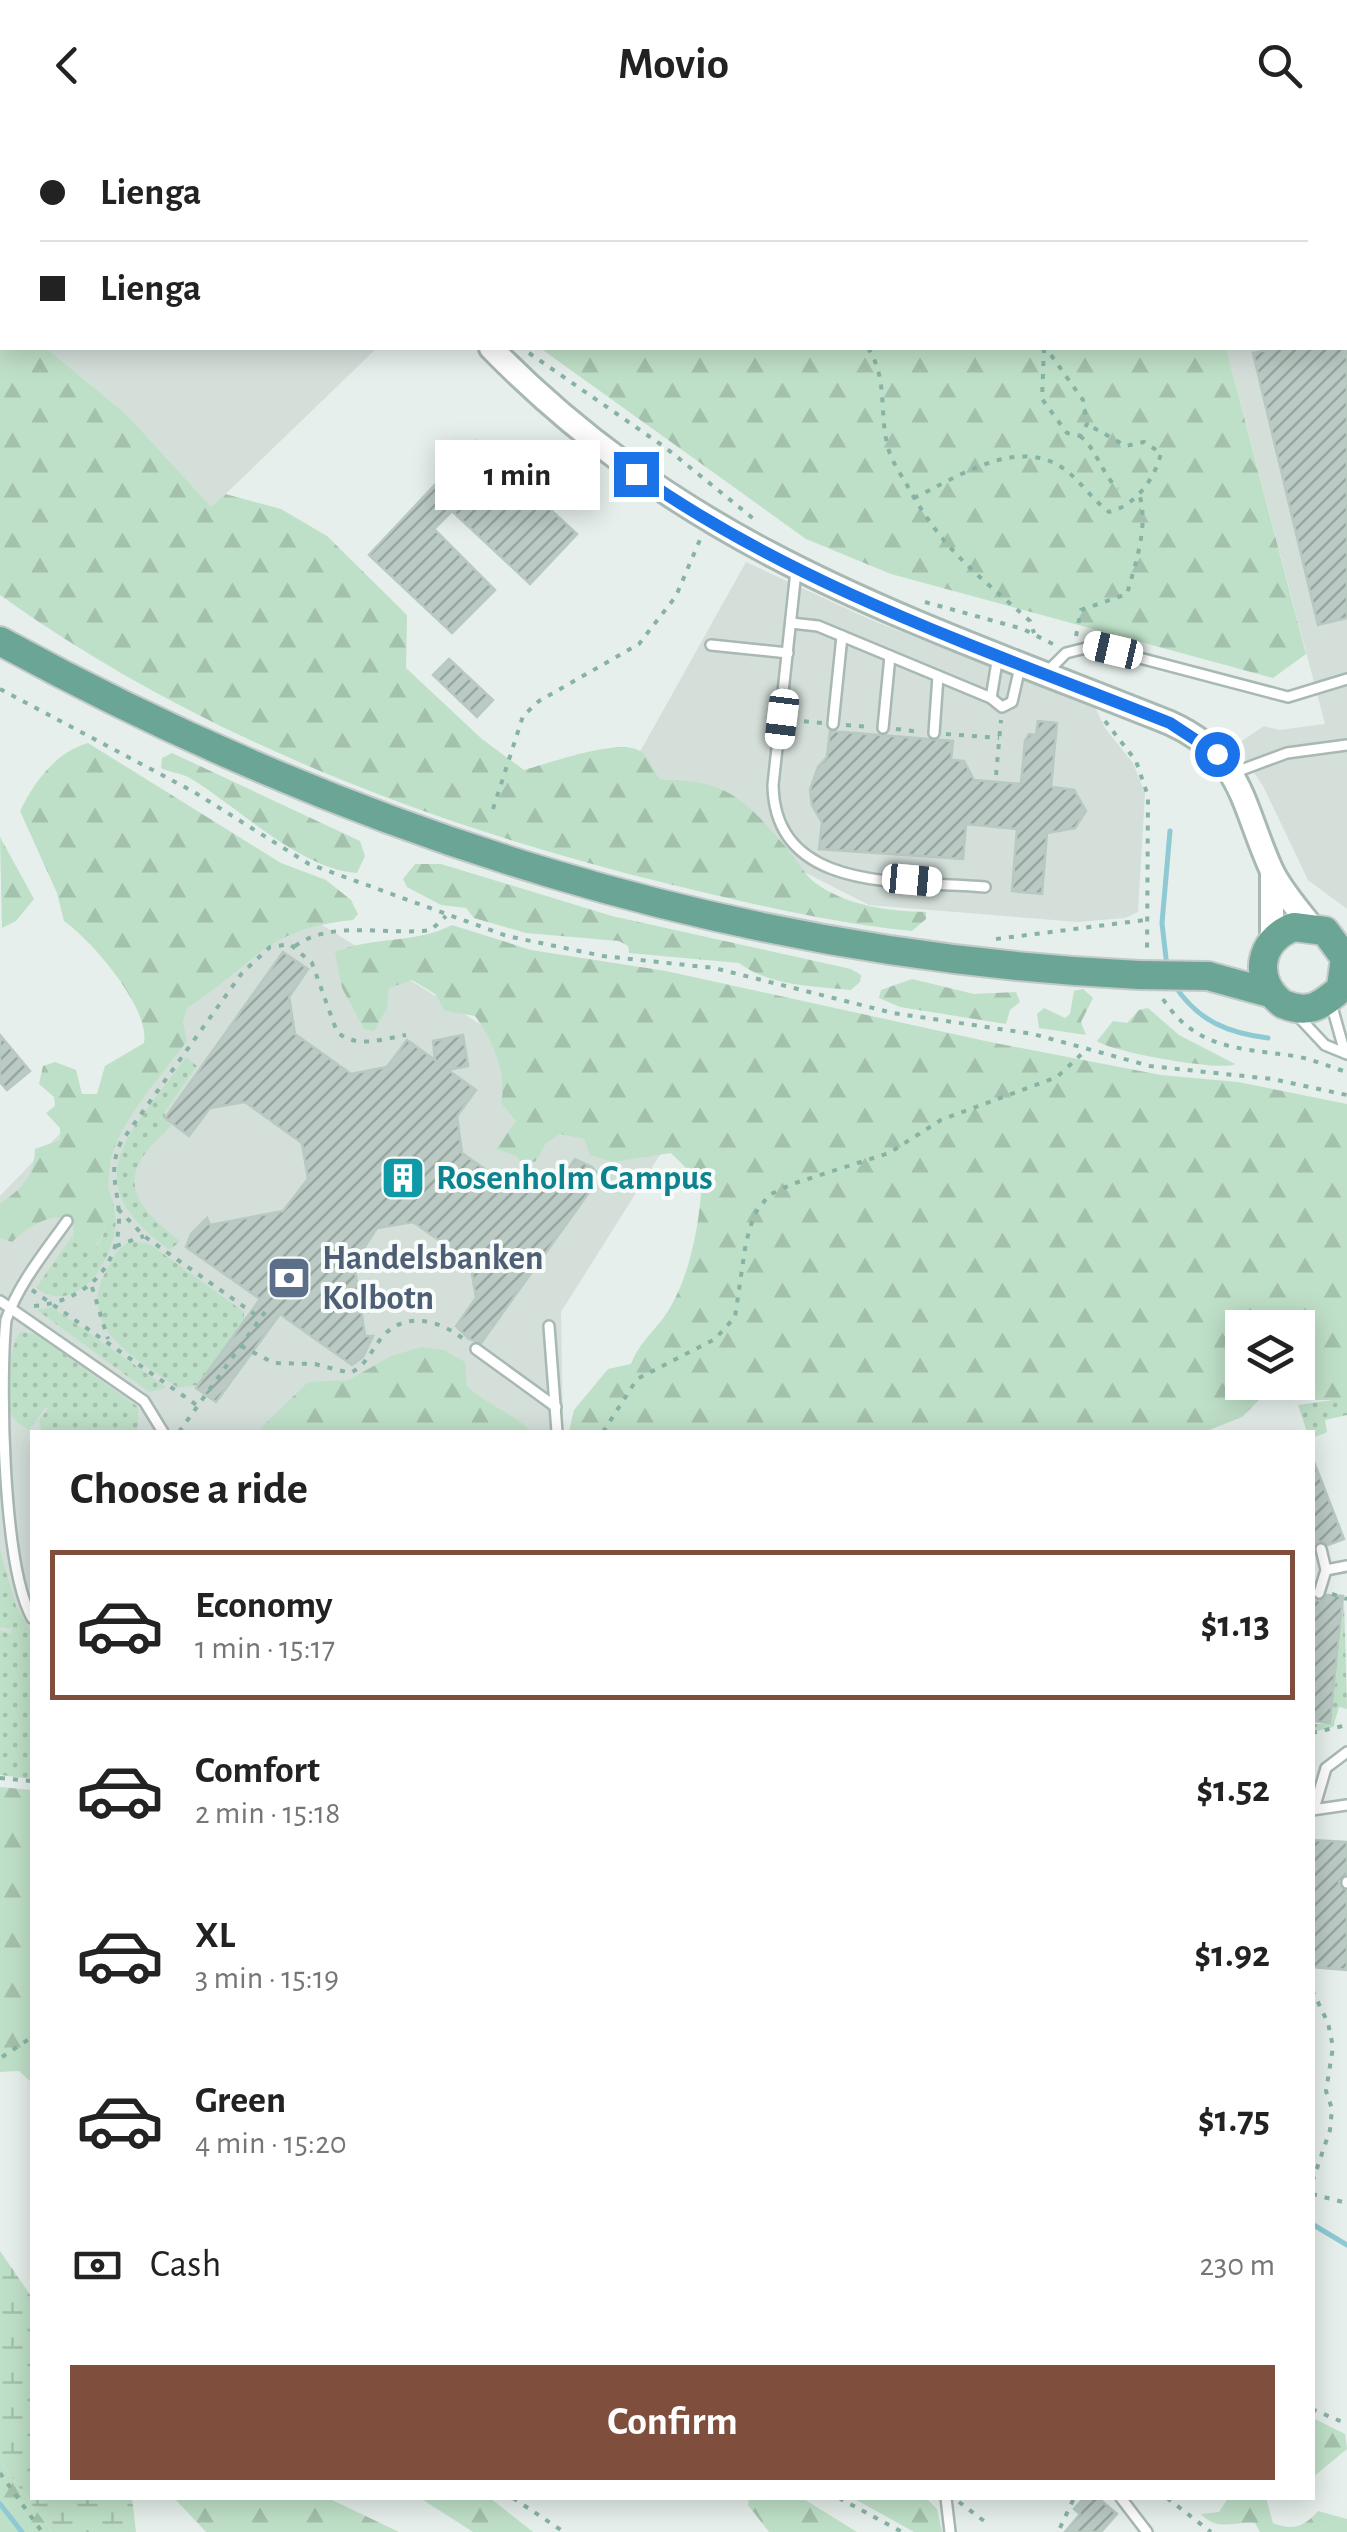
<!DOCTYPE html>
<meta charset="utf-8">
<style>
:root{--surface:#fff;--page:#f6f6f6;--text:#222;--muted:#767676;--line:#e0e0e0;--accent:#804e3d}
body{margin:0;font-family:"Alegreya Sans",sans-serif;background:var(--page);color:var(--text);height:100vh;display:flex;flex-direction:column;font-size:38px;white-space:nowrap}
*{box-sizing:border-box;margin:0}
p{font-size:32px;color:var(--muted)}
.icon{flex:none;width:55px;height:55px;fill:none;stroke:currentColor;stroke-width:2;stroke-linecap:round;stroke-linejoin:round}
.map{position:relative;flex:1;overflow:hidden}
.details{position:absolute;left:30px;top:1300px;width:1285px;height:1070px;display:flex;flex-direction:column;background:var(--surface);border-radius:0px;box-shadow:0 5px 25px #0003}
.details>*{flex:none}
.banner{position:absolute;left:0px;top:0px;width:1348px;height:220px;box-shadow:0 5px 25px #0003;display:grid;align-content:center;height:220px;padding:0 40px;background:var(--surface)}
.fabs{position:absolute;left:1225px;top:1180px;display:grid;gap:20px}
.fabs a{display:grid;place-items:center;width:90px;height:90px;border-radius:0px;background:var(--surface);box-shadow:0 5px 25px #0003;font-size:50px}
.end{position:absolute;width:45px;height:45px;margin:-22px;border:12px solid #1a73e8;background:#fff;box-shadow:0 0 0 5px #fff}
.from{border-radius:50%}
.bubble{position:absolute;height:70px;border-radius:0px;background:var(--surface);box-shadow:0 5px 25px #0003;font-size:32px;font-weight:700;line-height:70px;text-align:center}
.car{position:absolute;width:30px;height:60px;margin:-30px -15px;border-radius:12px;box-shadow:0 0 8px 2px #0007;background:linear-gradient(#fff 24%,#345 0 40%,#fff 0 76%,#345 0 86%,#fff 0)}
.banner b{display:flex;align-items:center;gap:35px;height:95px;font-size:38px}
.banner b+b{border-top:2px solid var(--line)}
.banner i{width:25px;height:25px;background:var(--text)}
ul{padding:0;list-style:none}
li{display:flex;align-items:center;gap:30px;height:150px;margin:0 20px 15px;padding:0 20px;border:5px solid transparent;border-radius:0px}
li div{flex:1}
li b{display:block;font-size:38px}
li em{font-style:normal;font-weight:700}
li.current{border-color:var(--accent)}
li>.icon{width:90px;height:90px;stroke-width:1.5}
h2{padding:0 40px;font-size:45px;line-height:120px}
.pay{display:flex;align-items:center;gap:25px;height:110px;padding:0 40px;font-size:38px}
.pay p{margin-inline-start:auto}
.action{display:flex;gap:20px;margin-top:auto;padding:20px 40px}
.action a{flex:1;height:115px;border-radius:0px;background:var(--accent);color:#fff;font-size:40px;font-weight:700;line-height:115px;text-align:center}
header{display:flex;justify-content:space-between;align-items:center;height:130px;padding:0 40px;background:var(--surface);font-size:45px;font-weight:700}
.map>svg:first-child{display:block}
.built{fill:#d4dfda}
.grass{fill:url(#grass-dots)}
.forest{fill:url(#forest-firs)}
.wetland{fill:url(#wetland-marsh)}
.lines{fill:none;stroke-linecap:round;stroke-linejoin:round}
.stream{stroke:#8ec9d4;stroke-width:5}
.building{fill:url(#building-hatch);stroke:#b8c9c2;stroke-width:2.5}
.service-casing{stroke:#a8b8b2;stroke-width:14}
.tertiary-casing{stroke:#a8b8b2;stroke-width:28}
.primary-casing{stroke:#c2cac8;stroke-width:32}
.path{stroke:#86b3a5;stroke-width:4;stroke-dasharray:5 8;stroke-linecap:butt}
.service{stroke:#fff;stroke-width:9}
.tertiary{stroke:#fff;stroke-width:22}
.primary{stroke:#6aa596;stroke-width:28}
.primary-bridge-casing{stroke:#c2cac8;stroke-width:32;stroke-linecap:butt}
.primary-bridge{stroke:#6aa596;stroke-width:28}
.route{stroke:#1a73e8;stroke-width:12}
.labels{text-anchor:middle;dominant-baseline:central;stroke-width:8;stroke-linejoin:round;paint-order:stroke}
.culture-label{font-size:35px;font-weight:bold;fill:#0d838f;stroke:#f7fbf9;text-anchor:start}
.service-label{font-size:35px;font-weight:bold;fill:#4e5e75;stroke:#f7fbf9;text-anchor:start}
</style>
<header><svg class="icon" aria-label="back" viewBox="0 0 24 24"><path d="M15 5l-7 7 7 7"/></svg>Movio<svg class="icon" aria-label="search" viewBox="0 0 24 24"><circle cx="10" cy="10" r="6"/><path d="M15 15l6 6"/></svg></header>
<div class="map">
<svg width="1347" height="2402" viewBox="0 0 1347 2402">
<defs>
<pattern id="grass-dots" width="8" height="8" patternUnits="userSpaceOnUse" patternTransform="scale(2.5)"><rect width="8" height="8" fill="#bfe0c8"/><path d="M2 2h.1M6 6h.1" fill="none" stroke="#a4c1ad" stroke-width="1.8" stroke-linecap="round"/></pattern>
<pattern id="forest-firs" width="22" height="20" patternUnits="userSpaceOnUse" patternTransform="scale(2.5)"><rect width="22" height="20" fill="#bfe0c8"/><path d="M5 1l3.5 6h-7zM16 11l3.5 6h-7z" fill="#a4c1ad"/></pattern>
<pattern id="wetland-marsh" width="20" height="14" patternUnits="userSpaceOnUse" patternTransform="scale(2.5)"><rect width="20" height="14" fill="#bfe0c8"/><path d="M1 5h8M5 5V1M11 12h8M15 12V8" fill="none" stroke="#a4c1ad"/></pattern>
<pattern id="building-hatch" width="6" height="6" patternUnits="userSpaceOnUse" patternTransform="scale(2.5)"><rect width="6" height="6" fill="#bbcac4"/><path d="M-1 1l2-2M0 6l6-6M5 7l2-2" fill="none" stroke="#98a6a0"/></pattern>
</defs>
<rect width="100%" height="100%" fill="#e6efeb"/>
<g class="built">
<path d="M531 0H1283L1244 2Z"/>
<path d="M1315 0H1347V779L1308 750 1263 656 1236 615 1264 596 1279 600 1325 594 1226 218H1345V2Z"/>
<path d="M46 218H377L211 378 126 284Z"/>
<path d="M746 432 869 489 1027 552 1092 571 1105 598 1133 633 1145 663 1138 782 1125 788 1078 792 869 775 798 739 608 679Z"/>
<path d="M284 771 668 1012 561 1182 563 1302H32V1639L0 1635V1066Z"/>
</g>
<g class="grass">
<path d="M186 927 197 936 164 983 171 997C116 1043 127 1071 180 1111L170 1120C70 1049 132 1003 186 927Z"/>
<path d="M109 1059C113 1072 117 1085 115 1099 110 1136 76 1186 36 1158L72 1106 74 1112 96 1117C110 1100 107 1084 105 1064Z"/>
<path d="M133 1111 151 1115 244 1182V1190L197 1255 178 1258C136 1229 74 1198 107 1139 115 1125 118 1117 133 1111Z"/>
<path d="M52 1177 166 1257V1258L149 1262 37 1180Z"/>
<path d="M21 1202 36 1204 138 1277V1302H42L39 1290 48 1279 46 1277 29 1300C23 1296 14 1291 11 1284 3 1267 10 1210 21 1202Z"/>
<path d="M1347 1268V1285L1325 1290 1327 1302 1313 1308 1312 1302H1307L1298 1275Z"/>
<path d="M0 1420 16 1476 32 1503V1649L0 1645V1500L10 1504 12 1499 0 1497Z"/>
<path d="M1344 1471 1347 1579 1339 1577 1333 1597 1313 1602V1594H1331Z"/>
</g>
<g class="forest">
<path d="M0 205 2 218H46L126 284 211 377 225 364 281 379 327 406 407 485 406 538 482 609 524 640C547 634 624 605 643 623 650 630 653 642 661 650 729 648 748 673 790 722 798 731 804 744 814 752 846 776 888 781 926 782V789L912 801C831 793 752 774 673 755 436 697 199 608 0 465Z"/>
<path d="M540 218H1226L1306 524 1273 548 891 444 806 409Z"/>
<path d="M88 613 281 733 326 750 351 770 358 784 353 790C263 799 256 834 187 878L183 892 187 911C163 943 120 991 111 1029 104 1058 118 1104 88 1121L74 1112 73 1089C50 1082 28 1096 12 1112L0 1108V1074C22 1058 34 1048 35 1019L60 1010V998L46 983 55 976 54 967 39 954 43 936 55 932 76 940 82 964H97L105 936 144 913C150 877 91 810 64 791L57 763 20 681C35 651 55 623 88 613Z"/>
<path d="M172 623 360 711 365 726 357 743C300 739 238 677 190 648 181 643 171 643 161 638L162 628Z"/>
<path d="M0 707 34 769 16 791 2 798Z"/>
<path d="M415 734H441L612 786 851 839 861 845 860 852 851 860C814 856 769 856 739 833L629 823 628 816 619 811 526 803 474 788 466 778 441 775 407 757 403 749Z"/>
<path d="M452 795 531 820 666 841 990 912 1161 945 1238 952 1347 974V1270H1289L1262 1256 1260 1253 1298 1252V1198H1242L1243 1253 1249 1255 1259 1270 1242 1287 1204 1302H569L574 1280 608 1239 631 1234C640 1210 659 1198 671 1176 691 1141 699 1094 702 1054L671 1023 613 1032 590 1025 584 1009 560 1004 546 1013 536 1031 524 1035 516 1026 496 1019 516 991 501 973C508 946 492 908 475 886L445 881 435 864 412 850 389 858 387 878 374 901 364 899 342 858 335 822C373 806 415 814 452 795Z"/>
<path d="M912 849 974 864 1016 862 1020 872 1010 880 1006 894 900 877 879 868 881 860Z"/>
<path d="M1083 859 1093 868 1081 892 1086 905 1039 898 1037 884 1044 878 1065 888 1070 884 1074 861Z"/>
<path d="M1148 878 1179 905 1235 934C1224 942 1111 922 1097 911L1113 891 1127 893 1139 880Z"/>
<path d="M421 1217 444 1220 465 1232 467 1256C487 1275 513 1283 532 1302H257L308 1252 349 1250 391 1226Z"/>
<path d="M0 1657 32 1660V1953L19 1941 0 1942Z"/>
<path d="M1313 2288 1345 2304 1347 2319 1313 2347Z"/>
<path d="M0 2331 52 2402H0Z"/>
<path d="M174 2368H328L399 2402H206Z"/>
<path d="M420 2368H490L533 2402H473Z"/>
<path d="M749 2368H802L857 2402H769L748 2375Z"/>
<path d="M853 2368H926L937 2379 942 2402H914Z"/>
<path d="M1228 2368H1266L1273 2393C1293 2401 1304 2397 1318 2381L1347 2389V2402H1260L1255 2393C1233 2391 1218 2402 1201 2384L1219 2382Z"/>
</g>
<path class="wetland" d="M0 2121 31 2166 32 2368H132L136 2402H52L0 2331Z"/>
<g class="lines">
<g class="stream">
<path d="M1167 837 1162 793 1170 701"/>
<path d="M1175 856C1198 891 1228 903 1268 908"/>
<path d="M1312 2094 1347 2115"/>
<path d="M0 2374 22 2402"/>
</g>
</g>
<g class="building">
<path d="M1276 218H1347V488L1318 495 1253 223Z"/>
<path d="M476 311 577 404 530 454 452 381 434 399 495 460 452 503 369 425Z"/>
<path d="M449 529 493 570 477 587 433 545Z"/>
<path d="M1038 591 1057 593 1051 657 1074 660 1086 681 1075 698 1047 703 1042 764 1012 761 1017 699 966 694 963 729 819 719 822 692 812 675 810 660 818 637 827 627 830 601 953 611 951 630 964 631 974 650 1021 654 1025 611 1029 604 1036 605Z"/>
<path d="M283 822 308 839 289 867 295 904 351 944 387 937 407 910 435 930 433 911 463 905 468 936 448 940 476 960 457 986 462 1023 519 1063 555 1057 575 1029 592 1037 600 1047 481 1213 469 1209 456 1196 476 1168 470 1132 413 1092 377 1098 354 1133 365 1206H373L363 1227 352 1235 280 1184 216 1272 196 1258 260 1169 186 1117 191 1104 207 1088 210 1095 283 1081 308 1049 302 1013 245 972 210 978 189 1006 165 988Z"/>
<path d="M0 905 30 941 7 960 0 952Z"/>
<path d="M1312 1327 1344 1409 1328 1415 1318 1411 1312 1421Z"/>
<path d="M1327 1465 1343 1466 1330 1593 1312 1591V1468L1320 1471Z"/>
<path d="M1312 1710 1347 1712V1744L1339 1752 1347 1761V1840L1312 1837Z"/>
<path d="M1084 2368H1098L1117 2384 1101 2402H1065L1080 2384 1074 2379Z"/>
</g>
<g class="lines">
<defs>
<g id="service">
<path d="M214 0 216 2"/>
<path d="M659 2 660 0"/>
<path d="M0 128 2 129"/>
<path d="M796 441 773 655C775 765 907 750 985 757"/>
<path d="M791 493 818 496 991 568 1002 577 1012 572 1020 537"/>
<path d="M711 515 788 523"/>
<path d="M1047 542 1066 523 1094 516 1288 567 1347 549"/>
<path d="M991 568 998 526"/>
<path d="M833 594 842 506"/>
<path d="M883 598 890 526"/>
<path d="M934 603 938 546"/>
<path d="M1233 643 1287 623 1347 615"/>
<path d="M1331 873 1345 923"/>
<path d="M1295 883 1325 915 1347 924"/>
<path d="M0 1171 144 1271 163 1302"/>
<path d="M549 1196 557 1302"/>
<path d="M476 1219 556 1277"/>
<path d="M1326 1440 1347 1436"/>
<path d="M1319 1463 1326 1440 1321 1419"/>
<path d="M32 1488C2 1434 0 1247 6 1190 19 1153 45 1122 67 1091"/>
<path d="M1316 1672 1326 1638 1347 1622"/>
<path d="M1312 1680 1347 1675"/>
<path d="M1347 1753V1752"/>
<path d="M946 2368 950 2402"/>
<path d="M1121 2368 1147 2402"/>
</g>
<g id="tertiary">
<path d="M289 0 291 2"/>
<path d="M491 218C692 423 912 490 1170 593 1243 626 1242 675 1271 739 1280 759 1298 779 1311 796"/>
<path d="M1272 811V743"/>
</g>
<g id="primary">
<path d="M0 511C352 704 736 826 1139 845"/>
<path d="M1208 846 1270 863"/>
<path d="M1341 857 1345 828 1325 801 1294 797C1258 810 1252 851 1283 874 1314 887 1324 871 1347 854"/>
</g>
</defs>
<use href="#service" class="service-casing"/>
<use href="#tertiary" class="tertiary-casing"/>
<use href="#primary" class="primary-casing"/>
<g class="path">
<path d="M345 0 346 2"/>
<path d="M1345 68 1347 70"/>
<path d="M868 218C889 250 878 285 889 321 893 333 901 345 907 355 943 421 976 443 1030 491L1034 503"/>
<path d="M1044 218 1042 269 1067 303 1080 306 1087 294 1083 270 1046 218"/>
<path d="M529 223 666 318 755 390"/>
<path d="M1080 306C1097 319 1101 343 1118 359"/>
<path d="M914 368C954 349 1011 310 1056 334 1076 344 1091 369 1109 382 1135 376 1155 349 1161 323L1144 312 1126 316 1087 294"/>
<path d="M925 472 1023 499 1053 514"/>
<path d="M1076 506 1081 480 1127 464C1136 431 1149 396 1139 363"/>
<path d="M0 559 194 662 309 734 507 806 603 826 714 838 893 883 1033 904 1150 936 1272 949 1347 965"/>
<path d="M791 590 822 593"/>
<path d="M1105 591 1136 631 1148 666 1147 823"/>
<path d="M846 595 871 597"/>
<path d="M896 599 921 602"/>
<path d="M946 604 999 608"/>
<path d="M996 645 1001 590"/>
<path d="M493 679 523 586 539 571 639 514 676 466 702 405"/>
<path d="M996 809 1145 790"/>
<path d="M295 816C333 789 388 806 431 800L446 786"/>
<path d="M1163 869C1196 920 1241 918 1294 926 1313 929 1329 937 1347 942"/>
<path d="M118 1079 144 1106 260 1188"/>
<path d="M116 1116 144 1106"/>
<path d="M92 1157 108 1209"/>
<path d="M32 1160 198 1276"/>
<path d="M34 1176C82 1172 119 1140 119 1089 119 1060 107 1041 121 1012L242 843 270 817 290 814 312 833 337 902C357 919 382 909 406 905"/>
<path d="M241 1216 274 1233 315 1234 350 1243C367 1235 371 1220 383 1206 407 1180 441 1191 465 1210"/>
<path d="M179 1302 265 1182"/>
<path d="M603 1302 637 1249 715 1209 735 1187 746 1112 754 1085 769 1065 792 1054 889 1023 941 990 1057 947 1087 919"/>
<path d="M1332 1464 1347 1469"/>
<path d="M1312 1603 1347 1595"/>
<path d="M0 1648 32 1651"/>
<path d="M1312 1860 1328 1893 1333 1917 1326 1961 1332 1979 1330 2000 1312 2053"/>
<path d="M2 1927 32 1907"/>
<path d="M1312 2064 1347 2073"/>
<path d="M1312 2279 1347 2294"/>
<path d="M0 2343 42 2402"/>
<path d="M513 2368 564 2402"/>
<path d="M839 2368 902 2402"/>
<path d="M1167 2368 1211 2402"/>
<path d="M959 2372 984 2391"/>
<path d="M1060 2398 1074 2368"/>
</g>
<use href="#service" class="service"/>
<use href="#tertiary" class="tertiary"/>
<use href="#primary" class="primary"/>
<defs>
<path id="primary-bridge" d="M1139 845 1208 846"/>
</defs>
<use href="#primary-bridge" class="primary-bridge-casing"/>
<use href="#primary-bridge" class="primary-bridge"/>
</g>
<g class="lines">
<path class="route" d="M636 344C799 458 986 520 1170 593L1217 624"/>
</g>
<defs>
<symbol id="building-square" viewBox="-11 -11 22 22"><rect x="-9" y="-9" width="18" height="18" rx="4" fill="#0f9aa8" stroke="#f7fbf9"/><path d="M-4-6H4V6H1V3H-1V6H-4ZM-2.5-4.3h1.7v1.8h-1.7ZM.8-4.3h1.7v1.8H.8ZM-2.5-1h1.7V.8h-1.7ZM.8-1h1.7V.8H.8Z" fill="#fff"/></symbol>
<symbol id="bank-square" viewBox="-11 -11 22 22"><rect x="-9" y="-9" width="18" height="18" rx="4" fill="#5c6f8a" stroke="#f7fbf9"/><path d="M-6-4H6V4H-6ZM0-2.3a2.3 2.3 0 1 0 0 4.6a2.3 2.3 0 1 0 0-4.6Z" fill="#fff"/></symbol>
</defs>
<g fill-rule="evenodd">
<use href="#building-square" x="378" y="1023" width="50" height="50"/>
<use href="#bank-square" x="264" y="1123" width="50" height="50"/>
</g>
<g class="labels">
<g class="culture-label">
<text x="436" y="1048">Rosenholm Campus</text>
</g>
<g class="service-label">
<text x="322" y="1128">Handelsbanken<tspan x="322" dy="40">Kolbotn</tspan></text>
</g>
</g>
</svg>
<div class="fabs">
<a><svg class="icon" aria-label="layers" viewBox="0 0 24 24"><path d="M12 4l9 5-9 5-9-5zM3 14l9 5 9-5"/></svg></a>
</div>
<i class="end from" style="left:1217px;top:624px"></i>
<i class="end" style="left:636px;top:344px"></i>
<div class="bubble" style="left:435px;top:310px;width:165px">1 min</div>
<i class="car" style="left:1113px;top:520px;rotate:283deg"></i>
<i class="car" style="left:782px;top:589px;rotate:187deg"></i>
<i class="car" style="left:912px;top:750px;rotate:95deg"></i>
<div class="banner">
<b><i class="from"></i>Lienga</b>
<b><i></i>Lienga</b>
</div>
<section class="details">
<h2>Choose a ride</h2>
<ul>
<li class="current"><svg class="icon" aria-label="car" viewBox="0 0 24 24"><path d="M5 17H2v-5l4-1 3-4h7l3 4 3 1v5h-3M9 17h6M6 11h13"/><circle cx="7" cy="17" r="2"/><circle cx="17" cy="17" r="2"/></svg><div><b>Economy</b><p>1 min · 15:17</p></div><em>$1.13</em></li>
<li><svg class="icon" aria-label="car" viewBox="0 0 24 24"><path d="M5 17H2v-5l4-1 3-4h7l3 4 3 1v5h-3M9 17h6M6 11h13"/><circle cx="7" cy="17" r="2"/><circle cx="17" cy="17" r="2"/></svg><div><b>Comfort</b><p>2 min · 15:18</p></div><em>$1.52</em></li>
<li><svg class="icon" aria-label="car" viewBox="0 0 24 24"><path d="M5 17H2v-5l4-1 3-4h7l3 4 3 1v5h-3M9 17h6M6 11h13"/><circle cx="7" cy="17" r="2"/><circle cx="17" cy="17" r="2"/></svg><div><b>XL</b><p>3 min · 15:19</p></div><em>$1.92</em></li>
<li><svg class="icon" aria-label="car" viewBox="0 0 24 24"><path d="M5 17H2v-5l4-1 3-4h7l3 4 3 1v5h-3M9 17h6M6 11h13"/><circle cx="7" cy="17" r="2"/><circle cx="17" cy="17" r="2"/></svg><div><b>Green</b><p>4 min · 15:20</p></div><em>$1.75</em></li>
</ul>
<div class="pay"><svg class="icon" aria-label="cash" viewBox="0 0 24 24"><path d="M3 7h18v10H3z"/><circle cx="12" cy="12" r="2"/></svg>Cash<p>230 m</p></div>
<div class="action"><a>Confirm</a></div>
</section>
</div>
